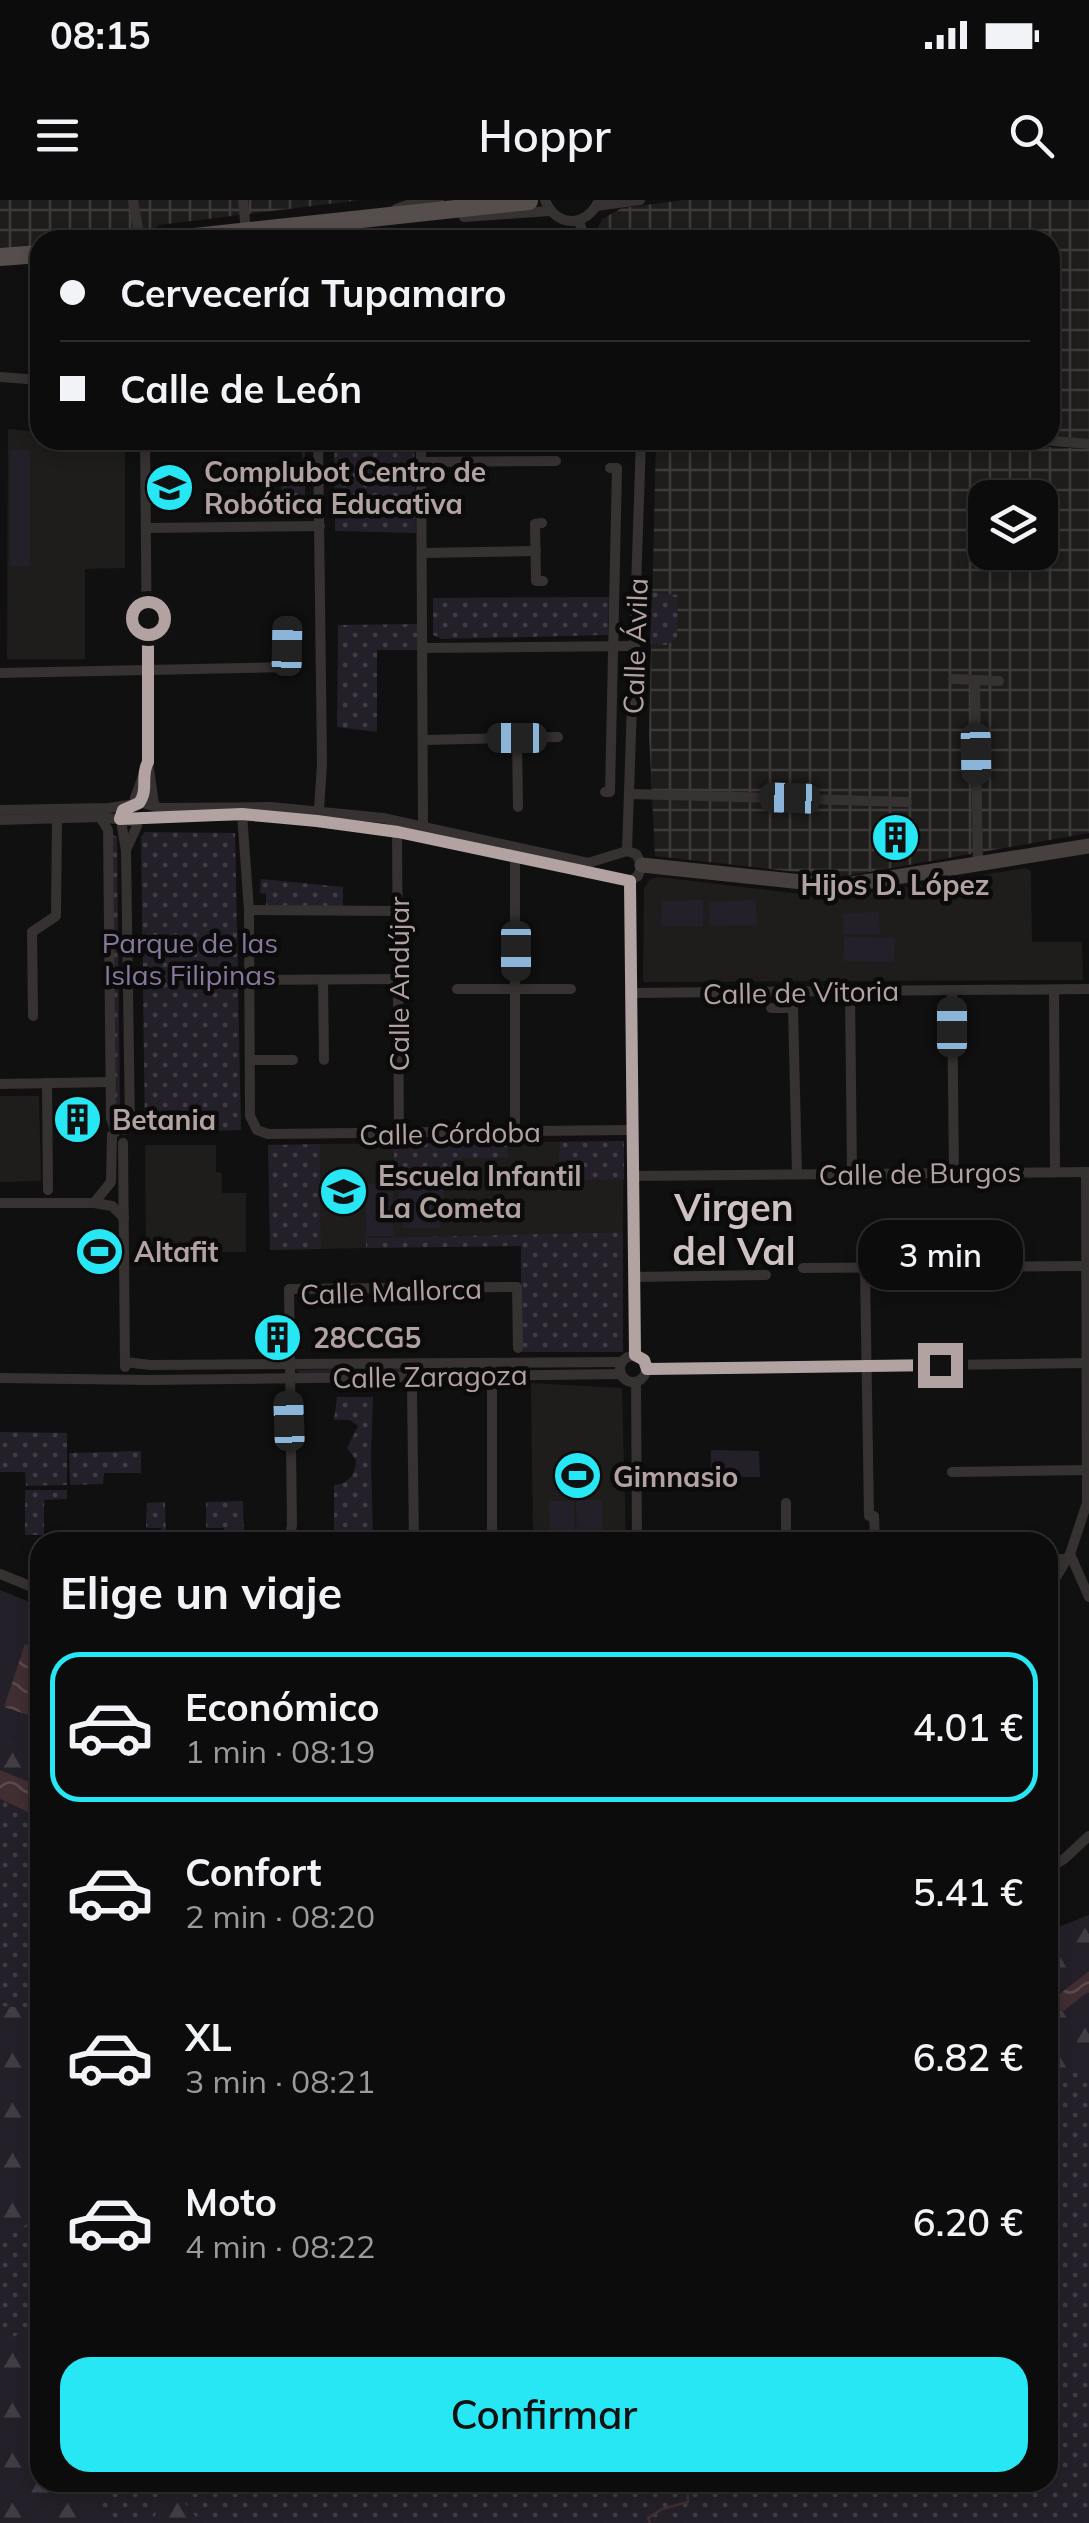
<!DOCTYPE html>
<html lang="es">
<meta charset="utf-8">
<style>
:root{--surface:#0d0c0c;--page:#1b1a1a;--text:#f1f3f6;--muted:#9a9b9d;--line:#2d2c2d;--accent:#26e7f3}
body{margin:0;font-family:Mulish,sans-serif;background:var(--page);color:var(--text);height:100vh;display:flex;flex-direction:column;font-size:38px;white-space:nowrap}
*{box-sizing:border-box;margin:0}
p{font-size:32px;color:var(--muted)}
.icon{flex:none;width:55px;height:55px;fill:none;stroke:currentColor;stroke-width:2;stroke-linecap:round;stroke-linejoin:round}
.map{position:relative;flex:1;overflow:hidden}
.side{position:absolute;left:30px;top:1332px;width:1028px;height:960px;display:flex;flex-direction:column;background:var(--surface);border-radius:30px;box-shadow:0 5px 15px #0003,0 0 0 2px var(--line)}
.side>*{flex:none}
.hud{position:absolute;left:30px;top:30px;width:1030px;height:220px;border-radius:30px;box-shadow:0 5px 15px #0003,0 0 0 2px var(--line);display:grid;align-content:center;height:220px;padding:0 30px;background:var(--surface)}
.fabs{position:absolute;left:968px;top:280px;display:grid;gap:20px}
.fabs a{display:grid;place-items:center;width:90px;height:90px;border-radius:20px;background:var(--surface);box-shadow:0 5px 15px #0003,0 0 0 2px var(--line);font-size:50px}
.end{position:absolute;width:45px;height:45px;margin:-22px;border:12px solid #b2a2a1;background:#111;box-shadow:0 0 0 5px #111}
.from{border-radius:50%}
.bubble{position:absolute;height:70px;border-radius:30px;background:var(--surface);box-shadow:0 5px 15px #0003,0 0 0 2px var(--line);font-size:32px;font-weight:600;line-height:70px;text-align:center}
.car{position:absolute;width:30px;height:60px;margin:-30px -15px;border-radius:12px;box-shadow:0 0 8px 2px #0007;background:linear-gradient(#222 24%,#8ab4d8 0 40%,#222 0 76%,#8ab4d8 0 86%,#222 0)}
.hud b{display:flex;align-items:center;gap:35px;height:95px;font-size:38px}
.hud b+b{border-top:2px solid var(--line)}
.hud i{width:25px;height:25px;background:var(--text)}
ul{padding:0;list-style:none}
li{display:flex;align-items:center;gap:30px;height:150px;margin:0 20px 15px;padding:0 10px;border:5px solid transparent;border-radius:30px}
li div{flex:1}
li b{display:block;font-size:38px}
li em{font-style:normal;font-weight:600}
li.active{border-color:var(--accent)}
li>.icon{width:90px;height:90px;stroke-width:1.5}
h2{padding:0 30px;font-size:45px;line-height:120px}
.button{display:flex;gap:20px;margin-top:auto;padding:20px 30px}
.button a{flex:1;height:115px;border-radius:30px;background:var(--accent);color:#111;font-size:40px;font-weight:600;line-height:115px;text-align:center}
.status{display:flex;justify-content:space-between;align-items:center;height:70px;padding:0 50px;background:var(--surface);direction:ltr}
.status svg{height:28px;fill:currentColor}
header{display:flex;justify-content:space-between;align-items:center;height:130px;padding:0 30px;background:var(--surface);font-size:45px;font-weight:600}
.map>svg:first-child{display:block}
.built{fill:#1e1d1c}
.industrial{fill:url(#industrial-grid);fill-rule:evenodd}
.green{fill:url(#green-dots)}
.forest{fill:url(#forest-firs)}
.pitch{fill:#242029}
.water{fill:url(#water-waves)}
.lines{fill:none;stroke-linecap:round;stroke-linejoin:round}
.stream{stroke:#412e32;stroke-width:2.5}
.street{stroke:#363231;stroke-width:10}
.secondary{stroke:#46403f;stroke-width:15}
.primary{stroke:#554e4d;stroke-width:18}
.route{stroke:#b2a2a1;stroke-width:12}
.labels{text-anchor:middle;dominant-baseline:central;stroke-width:9;stroke-linejoin:round;paint-order:stroke}
.poi-label{font-size:28px;font-weight:bold;fill:#b2a2a1;stroke:#0c0b0b;text-anchor:start}
.street-label{font-size:28px;fill:#b2a2a1;stroke:#0c0b0b}
.park-label{font-size:28px;fill:#89779e;stroke:#0c0b0b}
.district-label{font-size:38px;font-weight:bold;fill:#cec3c2;stroke:#0c0b0b}
</style>
<div class="status"><b>08:15</b><svg viewBox="0 0 49 12"><path d="M0 12V9h3v3zM5 12V6h3v6zM10 12V3h3v9zM15 12V0h3v12zM26 1h20v11H26zM47 4h2v5h-2z"/></svg></div>
<header><svg class="icon" aria-label="menu" viewBox="0 0 24 24"><path d="M4 6h16M4 12h16M4 18h16"/></svg>Hoppr<svg class="icon" aria-label="search" viewBox="0 0 24 24"><circle cx="10" cy="10" r="6"/><path d="M15 15l6 6"/></svg></header>
<div class="map">
<svg width="1089" height="2323" viewBox="0 0 1089 2323">
<defs>
<pattern id="industrial-grid" width="8" height="8" patternUnits="userSpaceOnUse" patternTransform="scale(2.5)"><rect width="8" height="8" fill="#1e1d1c"/><path d="M0 4h8M4 0v8" fill="none" stroke="#3c3b3a"/></pattern>
<pattern id="green-dots" width="8" height="8" patternUnits="userSpaceOnUse" patternTransform="scale(2.5)"><rect width="8" height="8" fill="#242029"/><path d="M2 2h.1M6 6h.1" fill="none" stroke="#413d45" stroke-width="1.8" stroke-linecap="round"/></pattern>
<pattern id="forest-firs" width="22" height="20" patternUnits="userSpaceOnUse" patternTransform="scale(2.5)"><rect width="22" height="20" fill="#242029"/><path d="M5 1l3.5 6h-7zM16 11l3.5 6h-7z" fill="#413d45"/></pattern>
<pattern id="water-waves" width="16" height="10" patternUnits="userSpaceOnUse" patternTransform="scale(2.5)"><rect width="16" height="10" fill="#412e32"/><path d="M0 5q4-4 8 0t8 0" fill="none" stroke="#5a494d"/></pattern>
</defs>
<rect width="100%" height="100%" fill="#111010"/>
<g class="built">
<path d="M8 229 40 232V240H125V368L85 369V459H7Z"/>
<path d="M1026 668 1031 671 1032 742H1082L1083 780 643 782 644 688 650 679 659 677 836 698Z"/>
<path d="M0 896H39L41 981 0 982Z"/>
<path d="M624 941 623 1032 366 1038V1048L321 1049 320 944Z"/>
<path d="M145 945H216V972L222 973V993H246V1052L146 1053Z"/>
<path d="M531 1183 622 1188 626 1342H533Z"/>
</g>
<g class="industrial">
<path d="M0 0H361L159 25 143 40H40V54L0 57Z"/>
<path d="M684 0H1089V241L1050 239V40H597V30L602 19 622 8Z"/>
<path d="M656 240H907L1089 249V633L841 677 655 656 649 534ZM985 298H1040V352H985Z"/>
</g>
<g class="green">
<path d="M289 240H305V311L282 312 281 283H288V277L296 280 303 277 302 247 289 246Z"/>
<path d="M334 240H414L416 333 335 331Z"/>
<path d="M652 392 678 395 677 439 666 445 650 444Z"/>
<path d="M609 397 608 435 442 439 433 435V398Z"/>
<path d="M417 424 418 450H377V532L337 527 338 425Z"/>
<path d="M145 632 235 633 241 930 145 932 141 637Z"/>
<path d="M111 634 117 637 120 918 114 917Z"/>
<path d="M261 679 343 687V706H266V694L260 693Z"/>
<path d="M624 941V979L558 980 560 942Z"/>
<path d="M508 943V958H462V970L394 971V944Z"/>
<path d="M320 944 321 1049 270 1050 268 945Z"/>
<path d="M623 1032V1152H521V1046L366 1048V1038Z"/>
<path d="M502 1166V1171L299 1173 296 1170Z"/>
<path d="M337 1197H373L371 1256 373 1342H334V1285C348 1284 356 1275 356 1260L347 1248 358 1226 350 1220H334Z"/>
<path d="M0 1232 67 1233V1285L26 1286 25 1272H0Z"/>
<path d="M141 1251V1273H104L103 1284 70 1285 69 1253Z"/>
<path d="M25 1290H67V1299L44 1300V1335H25Z"/>
<path d="M243 1301 244 1342H224V1328H206V1302Z"/>
<path d="M165 1302 166 1336 184 1337 183 1342H161V1328H146L147 1303Z"/>
<path d="M0 1599 40 1618V2282H1048V1823L1089 1791V2323H0Z"/>
</g>
<g class="forest">
<path d="M0 1531 40 1550V1586L0 1570Z"/>
<path d="M1089 1715V1771L1048 1803V1731Z"/>
<path d="M1089 1791V1868H1048V1823Z"/>
<path d="M0 1806 40 1809V2015L0 2043Z"/>
<path d="M40 2126V2282L107 2283 97 2323H0V2142Z"/>
<path d="M174 2290 201 2323H151L161 2304Z"/>
</g>
<g class="pitch">
<rect x="10" y="250" width="20" height="116"/>
<path d="M703 700V726H662L661 701Z"/>
<path d="M756 700 757 725 710 726 709 702Z"/>
<path d="M879 712 880 734H843V713Z"/>
<path d="M844 737 895 738 894 762 843 761Z"/>
<path d="M399 978H444V1002L399 1003Z"/>
<rect x="366" y="984" width="27" height="52"/>
<path d="M402 1005H441L440 1028H403Z"/>
<path d="M711 1250 759 1251 760 1277H710Z"/>
<path d="M576 1300H602L603 1342H577Z"/>
<path d="M549 1301H574V1342H550Z"/>
<path d="M0 1390 40 1406V1550L0 1531Z"/>
</g>
<g class="water">
<path d="M25 1444 40 1449V1489L31 1516 4 1507Z"/>
<path d="M0 1570 40 1586V1618L0 1599Z"/>
<path d="M1089 1771V1791L1048 1823V1803Z"/>
</g>
<g class="lines">
<path class="stream" d="M650 2323 648 2318 662 2309 688 2302 687 2282"/>
<g class="street">
<path d="M133 0 140 40"/>
<path d="M243 0 246 32"/>
<path d="M545 0C556 28 587 28 599 0"/>
<path d="M597 6 640 0"/>
<path d="M396 9 413 3 439 0"/>
<path d="M464 17 550 11"/>
<path d="M579 21 585 40"/>
<path d="M0 177 40 180"/>
<path d="M145 240 148 562 154 604"/>
<path d="M318 240 322 564 319 610"/>
<path d="M421 240 423 626"/>
<path d="M1041 240 1089 244"/>
<path d="M422 262 556 261"/>
<path d="M542 323 535 324 536 381H543"/>
<path d="M147 328 320 326"/>
<path d="M423 353 536 351"/>
<path d="M424 448 635 446"/>
<path d="M0 473 287 467 288 426"/>
<path d="M953 479 999 481"/>
<path d="M975 480 978 666"/>
<path d="M517 538 518 607"/>
<path d="M424 540 558 537"/>
<path d="M605 592H610L617 268H610"/>
<path d="M631 594 907 602"/>
<path d="M135 598 148 562"/>
<path d="M0 610 109 608 142 603 161 608 271 607 383 618 588 663 627 651"/>
<path d="M242 614 249 710 250 916 257 930 268 934 631 930"/>
<path d="M0 620 100 617 131 621 148 617 200 615 278 617 397 632 630 681"/>
<path d="M102 620 108 630 111 918 115 930"/>
<path d="M121 621 126 651 130 927 124 930"/>
<path d="M397 632 399 935"/>
<path d="M126 650 137 626"/>
<path d="M627 651 641 240"/>
<path d="M627 651 636 654 642 665 638 676 630 681"/>
<path d="M515 657V933"/>
<path d="M630 681 635 1155"/>
<path d="M249 710 397 711"/>
<path d="M251 780 398 779"/>
<path d="M323 780 324 860"/>
<path d="M457 789H571"/>
<path d="M1054 790 1055 972"/>
<path d="M952 791 954 974"/>
<path d="M850 792 852 973"/>
<path d="M630 793 1089 789"/>
<path d="M771 808H793L797 974"/>
<path d="M33 816 32 732 56 716 57 618"/>
<path d="M251 860H293"/>
<path d="M47 883 48 990"/>
<path d="M0 884 111 882"/>
<path d="M123 943 125 1167"/>
<path d="M632 976 1089 972"/>
<path d="M0 1003H94L112 1006 124 1018"/>
<path d="M94 1003 111 982 112 935 119 929"/>
<path d="M803 1068 1086 1066"/>
<path d="M865 1069 869 1316H874L875 1342"/>
<path d="M634 1077 766 1075"/>
<circle cx="633" cy="1169" r="13"/>
<path d="M125 1162 150 1165 622 1162"/>
<path d="M647 1169 1087 1163"/>
<path d="M0 1178 148 1180 621 1174"/>
<path d="M636 1182 637 1342"/>
<path d="M492 1189V1342"/>
<path d="M412 1190 414 1342"/>
<path d="M952 1272 1089 1270"/>
<path d="M786 1303V1342"/>
<path d="M289 1342 292 1325 289 1089 517 1087 518 1148"/>
<path d="M1070 1354 1089 1397"/>
<path d="M1048 1359H1067"/>
<path d="M0 1374 40 1390"/>
<path d="M1048 1391 1070 1354 1087 1303 1086 972"/>
<path d="M1048 1501 1053 1523 1048 1560"/>
<path d="M1048 1669 1064 1659 1089 1636"/>
</g>
<path class="secondary" d="M642 665 840 686 1089 646"/>
<g class="primary">
<path d="M167 40 529 1"/>
<path d="M0 57 40 54"/>
</g>
</g>
<g class="lines">
<path class="route" d="M148 418V562C140 576 149 590 139 603L123 610 120 619 242 614 317 621 398 632 630 681 635 1155 644 1160 647 1169 940 1165"/>
</g>
<defs>
<symbol id="school-disc" viewBox="-11 -11 22 22"><circle r="9.5" fill="#26e7f3" stroke="#0c0b0b"/><path d="M0-5L7-2L0 1L-7-2ZM-4 1L0 2.5L4 1V4Q0 6-4 4Z" fill="#111"/></symbol>
<symbol id="building-disc" viewBox="-11 -11 22 22"><circle r="9.5" fill="#26e7f3" stroke="#0c0b0b"/><path d="M-4-6H4V6H1V3H-1V6H-4ZM-2.5-4.3h1.7v1.8h-1.7ZM.8-4.3h1.7v1.8H.8ZM-2.5-1h1.7V.8h-1.7ZM.8-1h1.7V.8H.8Z" fill="#111"/></symbol>
<symbol id="stadium-disc" viewBox="-11 -11 22 22"><circle r="9.5" fill="#26e7f3" stroke="#0c0b0b"/><path d="M0-5a6.5 5 0 1 0 0 10a6.5 5 0 1 0 0-10ZM-3.5-1.8h7v3.6h-7Z" fill="#111"/></symbol>
</defs>
<g fill-rule="evenodd">
<use href="#school-disc" x="142" y="260" width="55" height="55"/>
<use href="#building-disc" x="868" y="610" width="55" height="55"/>
<use href="#building-disc" x="50" y="892" width="55" height="55"/>
<use href="#school-disc" x="316" y="964" width="55" height="55"/>
<use href="#stadium-disc" x="72" y="1024" width="55" height="55"/>
<use href="#building-disc" x="250" y="1110" width="55" height="55"/>
<use href="#stadium-disc" x="550" y="1248" width="55" height="55"/>
</g>
<g class="labels">
<g class="poi-label">
<text x="204" y="271">Complubot Centro de<tspan x="204" dy="32">Robótica Educativa</tspan></text>
<text x="895" y="684" text-anchor="middle">Hijos D. López</text>
<text x="112" y="919">Betania</text>
<text x="378" y="975">Escuela Infantil<tspan x="378" dy="32">La Cometa</tspan></text>
<text x="134" y="1051">Altafit</text>
<text x="313" y="1137">28CCG5</text>
<text x="613" y="1276">Gimnasio</text>
</g>
<g class="street-label">
<text transform="translate(635 446) rotate(-88)">Calle Ávila</text>
<text transform="translate(398 784) rotate(-90)">Calle Andújar</text>
<text transform="translate(801 792) rotate(-1)">Calle de Vitoria</text>
<text transform="translate(450 933) rotate(-1)">Calle Córdoba</text>
<text transform="translate(920 973) rotate(-1)">Calle de Burgos</text>
<text transform="translate(391 1091) rotate(-2)">Calle Mallorca</text>
<text transform="translate(430 1176) rotate(-1)">Calle Zaragoza</text>
</g>
<g class="park-label">
<text x="190" y="742">Parque de las<tspan x="190" dy="32">Islas Filipinas</tspan></text>
</g>
<g class="district-label">
<text x="734" y="1007">Virgen<tspan x="734" dy="44">del Val</tspan></text>
</g>
</g>
</svg>
<div class="fabs">
<a><svg class="icon" aria-label="layers" viewBox="0 0 24 24"><path d="M12 4l9 5-9 5-9-5zM3 14l9 5 9-5"/></svg></a>
</div>
<i class="end from" style="left:148px;top:418px"></i>
<i class="end" style="left:940px;top:1165px"></i>
<div class="bubble" style="left:858px;top:1020px;width:165px">3 min</div>
<i class="car" style="left:287px;top:446px;rotate:1deg"></i>
<i class="car" style="left:517px;top:538px;rotate:270deg"></i>
<i class="car" style="left:976px;top:554px;rotate:179deg"></i>
<i class="car" style="left:790px;top:598px;rotate:272deg"></i>
<i class="car" style="left:516px;top:751px;rotate:180deg"></i>
<i class="car" style="left:952px;top:827px;rotate:0deg"></i>
<i class="car" style="left:289px;top:1221px;rotate:358deg"></i>
<div class="hud">
<b><i class="from"></i>Cervecería Tupamaro</b>
<b><i></i>Calle de León</b>
</div>
<section class="side">
<h2>Elige un viaje</h2>
<ul>
<li class="active"><svg class="icon" aria-label="car" viewBox="0 0 24 24"><path d="M5 17H2v-5l4-1 3-4h7l3 4 3 1v5h-3M9 17h6M6 11h13"/><circle cx="7" cy="17" r="2"/><circle cx="17" cy="17" r="2"/></svg><div><b>Económico</b><p>1 min · 08:19</p></div><em>4.01 €</em></li>
<li><svg class="icon" aria-label="car" viewBox="0 0 24 24"><path d="M5 17H2v-5l4-1 3-4h7l3 4 3 1v5h-3M9 17h6M6 11h13"/><circle cx="7" cy="17" r="2"/><circle cx="17" cy="17" r="2"/></svg><div><b>Confort</b><p>2 min · 08:20</p></div><em>5.41 €</em></li>
<li><svg class="icon" aria-label="car" viewBox="0 0 24 24"><path d="M5 17H2v-5l4-1 3-4h7l3 4 3 1v5h-3M9 17h6M6 11h13"/><circle cx="7" cy="17" r="2"/><circle cx="17" cy="17" r="2"/></svg><div><b>XL</b><p>3 min · 08:21</p></div><em>6.82 €</em></li>
<li><svg class="icon" aria-label="car" viewBox="0 0 24 24"><path d="M5 17H2v-5l4-1 3-4h7l3 4 3 1v5h-3M9 17h6M6 11h13"/><circle cx="7" cy="17" r="2"/><circle cx="17" cy="17" r="2"/></svg><div><b>Moto</b><p>4 min · 08:22</p></div><em>6.20 €</em></li>
</ul>
<div class="button"><a>Confirmar</a></div>
</section>
</div>
